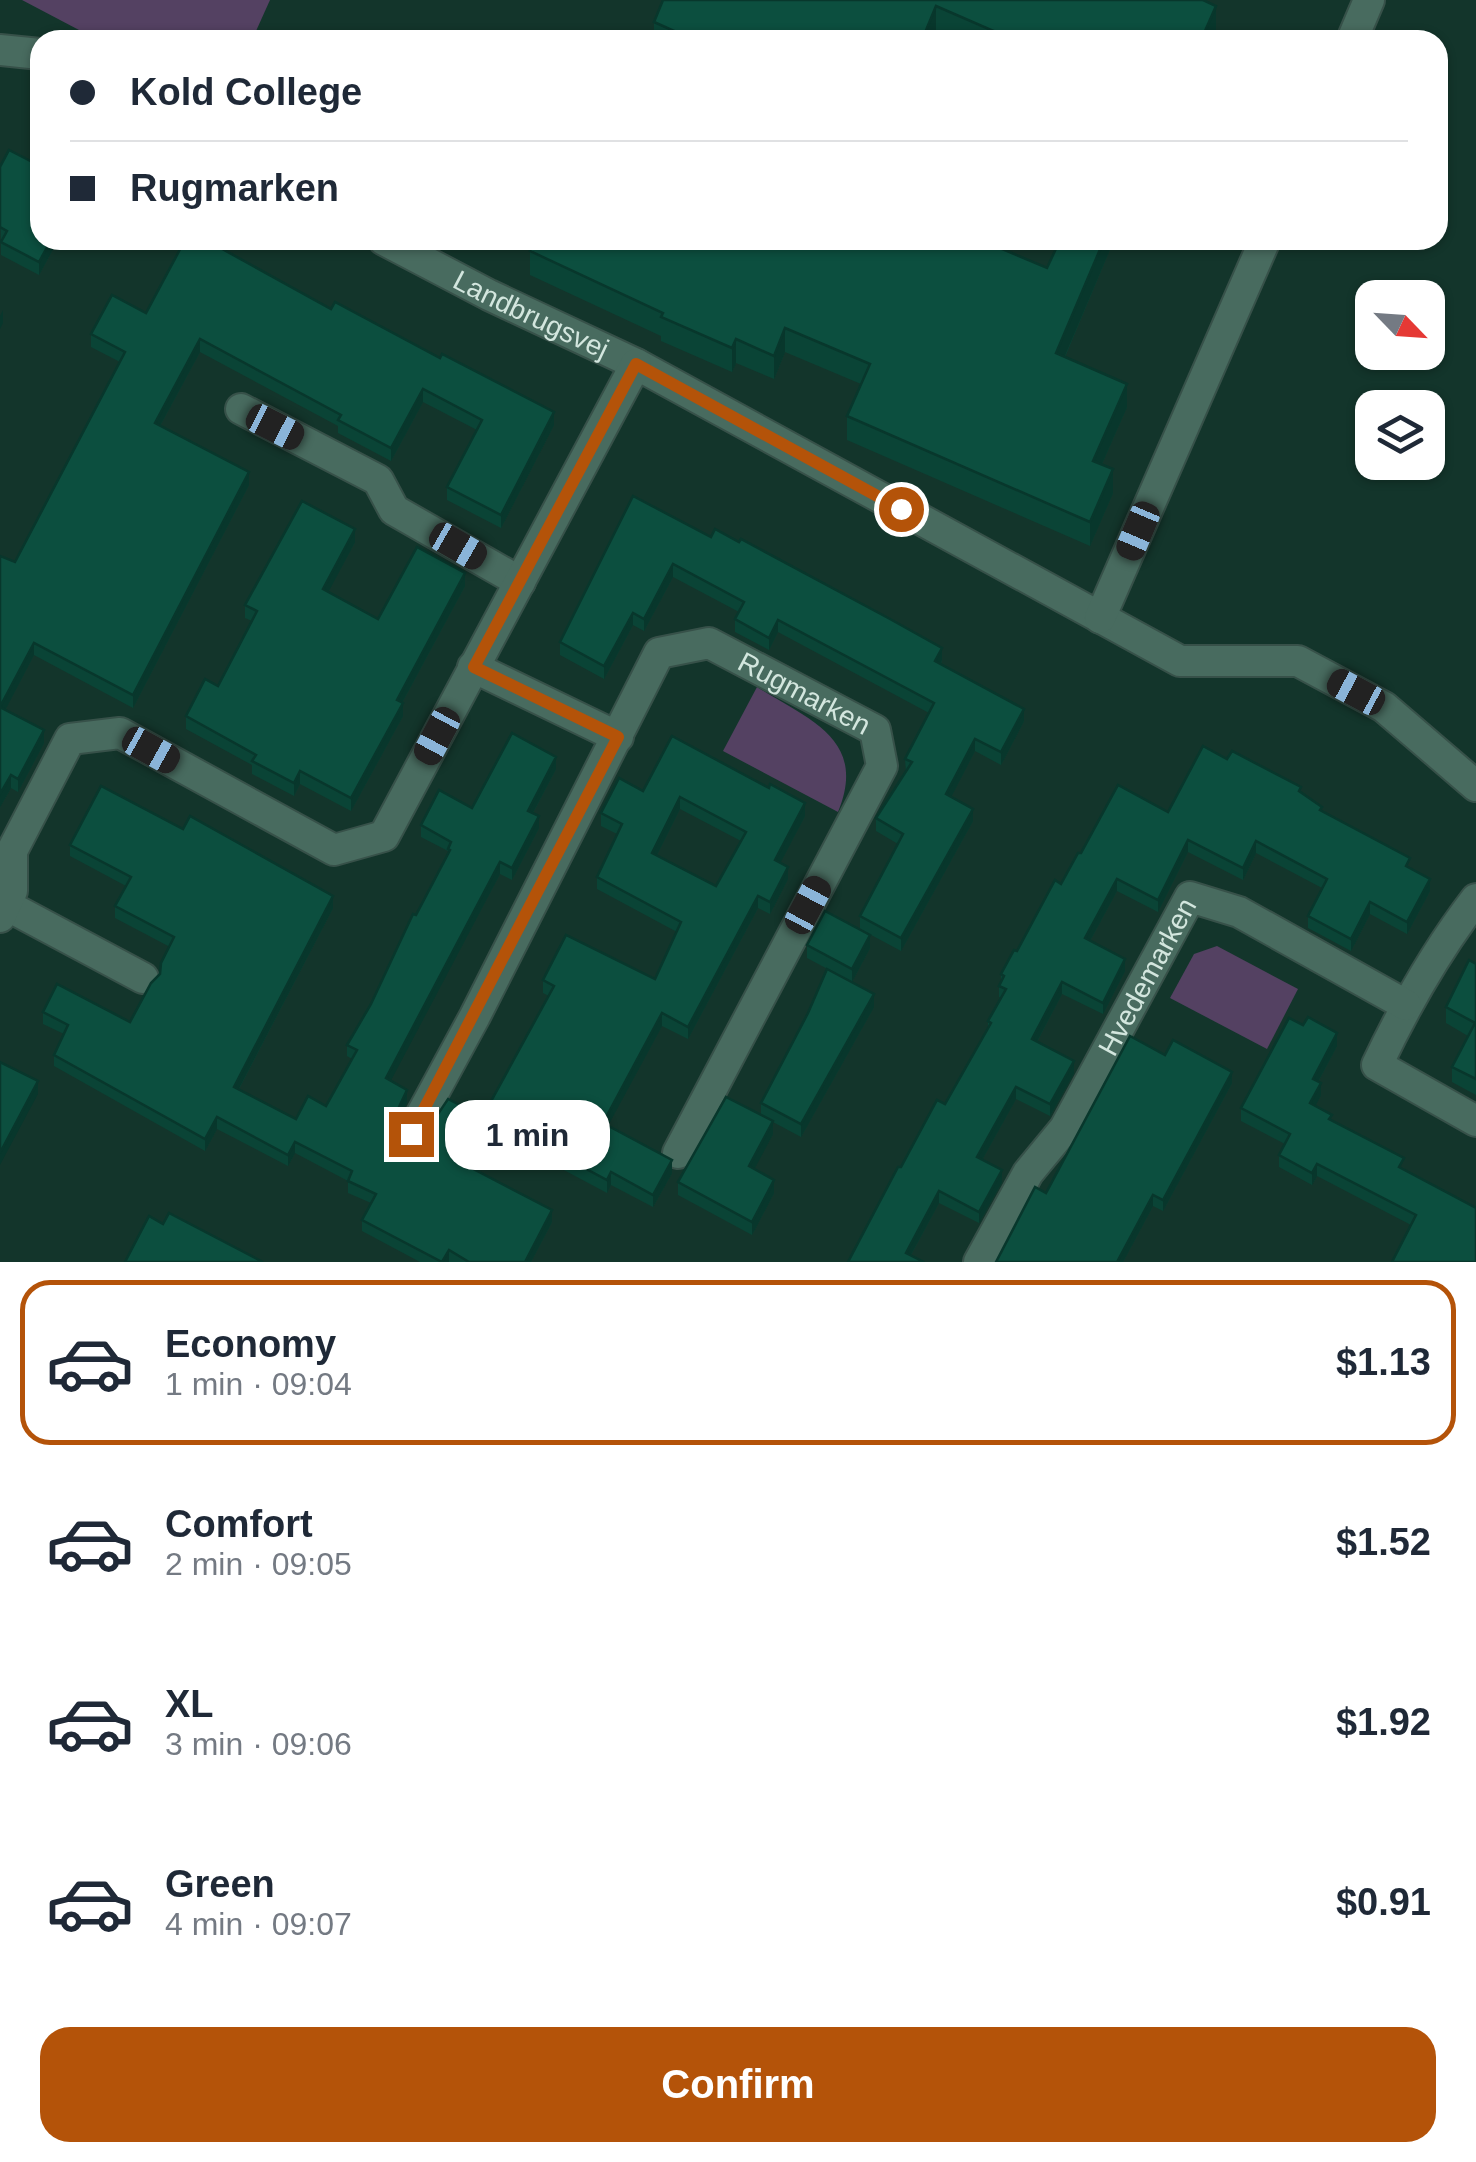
<!DOCTYPE html>
<meta charset="utf-8">
<style>
:root{--surface:#fff;--page:#f2f2f3;--text:#1f2937;--muted:#747a83;--line:#e0e1e3;--accent:#b45309}
body{margin:0;font-family:Arial,sans-serif;background:var(--page);color:var(--text);height:100vh;display:flex;flex-direction:column;font-size:38px;white-space:nowrap}
*{box-sizing:border-box;margin:0}
p{font-size:32px;color:var(--muted)}
.icon{flex:none;width:55px;height:55px;fill:none;stroke:currentColor;stroke-width:2;stroke-linecap:round;stroke-linejoin:round}
.map{position:relative;height:1262px;overflow:hidden}
.panel{display:flex;flex-direction:column;background:var(--surface);flex:1}
.panel>*{flex:none}
.guide{position:absolute;left:30px;top:30px;width:1418px;height:220px;border-radius:30px;box-shadow:0 2px 8px #0004;display:grid;align-content:center;height:220px;padding:0 40px;background:var(--surface)}
.needle{width:65px;rotate:115deg}
.buttons{position:absolute;left:1355px;top:280px;display:grid;gap:20px}
.buttons a{display:grid;place-items:center;width:90px;height:90px;border-radius:20px;background:var(--surface);box-shadow:0 2px 8px #0004;font-size:50px}
.end{position:absolute;width:45px;height:45px;margin:-22px;border:12px solid #b45309;background:#fff;box-shadow:0 0 0 5px #fff}
.from{border-radius:50%}
.bubble{position:absolute;height:70px;border-radius:30px;background:var(--surface);box-shadow:0 2px 8px #0004;font-size:32px;font-weight:700;line-height:70px;text-align:center}
.car{position:absolute;width:30px;height:60px;margin:-30px -15px;border-radius:12px;box-shadow:0 0 8px 2px #0007;background:linear-gradient(#222 24%,#8ab4d8 0 40%,#222 0 76%,#8ab4d8 0 86%,#222 0)}
.guide b{display:flex;align-items:center;gap:35px;height:95px;font-size:38px}
.guide b+b{border-top:2px solid var(--line)}
.guide i{width:25px;height:25px;background:var(--text)}
ul{padding:18px 0 0;list-style:none}
li{display:flex;align-items:center;gap:30px;height:165px;margin:0 20px 15px;padding:0 20px;border:5px solid transparent;border-radius:30px}
li div{flex:1}
li b{display:block;font-size:38px}
li em{font-style:normal;font-weight:700}
li.current{border-color:var(--accent)}
li>.icon{width:90px;height:90px;stroke-width:1.5}
.primary-button{display:flex;gap:20px;margin-top:auto;padding:20px 40px}
.primary-button a{flex:1;height:115px;border-radius:30px;background:var(--accent);color:#fff;font-size:40px;font-weight:700;line-height:115px;text-align:center}
.map>svg:first-child{display:block}
.green{fill:#544162}
.lines{fill:none;stroke-linecap:round;stroke-linejoin:round}
.minor-casing{stroke:#375149;stroke-width:34}
.minor{stroke:#486b5f;stroke-width:30}
.wall{fill:#0a4436;fill-rule:evenodd}
.shaded-wall{fill:#08372c}
.building{fill:#0c4f3f;stroke:#08372c;stroke-width:2.5;fill-rule:evenodd}
.route{stroke:#b45309;stroke-width:12}
.labels{text-anchor:middle;dominant-baseline:central;stroke-width:8;stroke-linejoin:round;paint-order:stroke}
.street-label{font-size:28px;fill:#d3e6de;stroke:#0b1a15}
</style>
<div class="map">
<svg width="1476" height="1262" viewBox="0 0 1476 1262">
<rect width="100%" height="100%" fill="#13352b"/>
<g class="green">
<path d="M22 0H270L252 40H98Z"/>
<path d="M757 687C809 720 868 739 838 812L723 751Z"/>
<path d="M1217 946 1298 989 1267 1049 1170 998 1194 954Z"/>
</g>
<g class="lines">
<defs>
<g id="minor">
<path d="M1352 40 1369 0"/>
<path d="M0 50 40 54"/>
<path id="s1" d="M384 240 489 295 636 364 1180 661H1298L1384 707 1476 786"/>
<path d="M241 409 378 480 394 510 520 582"/>
<path d="M1100 618 1265 240"/>
<path d="M473 667 618 737"/>
<path d="M1476 899C1436 951 1405 1006 1377 1065L1476 1121"/>
<path d="M6 905 143 978"/>
<path d="M0 917 12 891V851L70 739 120 733 334 850 384 836 636 364"/>
<path id="s2" d="M411 1134 475 1016 659 653 709 643 875 730 882 766 678 1153"/>
<path id="s3" d="M979 1262 1028 1173 1065 1128 1190 897 1239 912 1406 1005"/>
</g>
</defs>
<use href="#minor" class="minor-casing"/>
<use href="#minor" class="minor"/>
</g>
<g class="wall">
<path d="M663 0H1203L1216 30 1212 40H960L936 30 932 40H654V22Z"/>
<path d="M0 167 40 240H58L39 275 1 255Z"/>
<path d="M1114 240 1065 357 1127 407 1102 464 1113 493 1090 546 847 440V416L861 384 785 352 774 379 736 363 732 372 661 341V336L530 275V251L1047 268Z"/>
<path d="M331 309 554 425 501 528 447 500V487L477 430 423 402 391 461 338 433V426L200 352 160 426 249 485 133 708 34 655 5 710 44 743 18 792 11 788 0 807V556L15 562 120 362 91 347V334L146 313Z"/>
<path d="M633 496 942 660 941 664 1024 721 1001 765 975 751 951 797 973 821 901 951 860 929V916L898 844 876 831V818L906 772 905 759 929 713 778 632 769 650 735 632V619L739 612 673 577 644 631 633 625 604 679 560 655V642Z"/>
<path d="M355 542 328 592 378 619 465 586 402 703 403 716 351 811 300 784 294 796 252 774V765L186 729V716L218 686 252 621 245 618V605Z"/>
<path d="M1227 759 1301 792 1322 811 1410 868 1430 891 1407 934 1370 914 1351 951 1308 928V916L1322 888 1256 853 1243 880 1188 852 1158 912 1117 891 1090 941 1125 971 1103 1014 1062 994 1037 1042 1074 1073 1050 1116 1016 1099 982 1160 1002 1182 979 1223 939 1203 911 1255 848 1262 901 1167 945 1104 988 1028V1021L1001 998 999 997V986L1001 982V974L1081 853 1168 812Z"/>
<path d="M556 769 533 813 539 828 512 880 500 874 390 1081 407 1102 395 1127 401 1138 412 1141 483 1128 465 1164 552 1222 531 1262H420L362 1231V1220L371 1203 348 1193V1181L295 1153 288 1166 217 1129 205 1151 54 1066V1055L64 1034 43 1024V1012L130 1022 160 974 170 947 115 918V906L126 886 70 856V845L333 908 239 1089 296 1119 326 1106 352 1059 347 1056V1045L371 1004 448 854V851L421 837V825L472 808Z"/>
<path d="M643 791 805 816 780 863 788 879 770 914 758 908 688 1039 662 1026 608 1125 672 1173 653 1207 611 1185 607 1193 562 1169V1156L489 1117V1105L549 996 543 993V980L655 979 677 932 597 889V877L617 834 601 826V813ZM680 809 741 841 716 886 657 855Z"/>
<path d="M807 945 870 948 852 982 807 958Z"/>
<path d="M1476 964V1095L1452 1082V1067L1468 1036 1446 1023V1007Z"/>
<path d="M874 1007 801 1137 773 1122V1134L754 1169 774 1193 752 1235 678 1195V1182L761 1115V1103Z"/>
<path d="M1337 1046 1318 1082 1321 1095 1315 1106 1332 1120 1404 1170 1476 1208 1411 1225 1317 1176 1312 1185 1279 1167V1155L1285 1144 1241 1121V1108Z"/>
<path d="M1165 1055 1232 1083 1163 1211 1153 1206 1123 1262H996L1046 1193Z"/>
</g>
<g class="shaded-wall">
<path d="M936 6V30L932 40H922Z"/>
<path d="M1216 6V30L1212 40H1201Z"/>
<path d="M51 240H58L39 275V262Z"/>
<path d="M1104 240H1114L1056 377V353Z"/>
<path d="M3 310V323L0 329V316Z"/>
<path d="M785 328V352L774 379V356Z"/>
<path d="M200 339V352L155 435V423Z"/>
<path d="M736 339V363L732 372V348Z"/>
<path d="M1127 384V407L1093 484V461Z"/>
<path d="M423 389V402L391 461V448Z"/>
<path d="M554 412V425L501 528V515Z"/>
<path d="M1113 469V493L1090 546V522Z"/>
<path d="M249 472V485L133 708V695Z"/>
<path d="M355 529V542L323 602V589Z"/>
<path d="M673 564V577L644 631V619Z"/>
<path d="M465 573V586L397 712V700Z"/>
<path d="M633 613V625L604 679V666Z"/>
<path d="M778 620V632L769 650V638Z"/>
<path d="M34 643V655L0 720V707Z"/>
<path d="M942 648V660L935 674V661Z"/>
<path d="M403 703V716L351 811V798Z"/>
<path d="M1024 709V721L1001 765V752Z"/>
<path d="M44 730V743L18 792V779Z"/>
<path d="M975 739V751L946 807V794Z"/>
<path d="M556 757V769L528 822V811Z"/>
<path d="M300 771V784L294 796V783Z"/>
<path d="M11 775V788L0 807V794Z"/>
<path d="M680 797V809L652 865V853Z"/>
<path d="M805 803V816L775 873V860Z"/>
<path d="M973 809V821L901 951V938Z"/>
<path d="M539 816V828L512 880V868Z"/>
<path d="M1188 840V852L1158 912V900Z"/>
<path d="M1256 841V853L1243 880V868Z"/>
<path d="M500 862V874L386 1090V1078Z"/>
<path d="M788 867V879L770 914V902Z"/>
<path d="M1117 879V891L1085 950V938Z"/>
<path d="M1430 879V891L1407 934V922Z"/>
<path d="M333 896V908L234 1098V1087Z"/>
<path d="M758 896V908L688 1039V1027Z"/>
<path d="M1370 902V914L1351 951V939Z"/>
<path d="M870 935V948L852 982V969Z"/>
<path d="M1125 959V971L1103 1014V1003Z"/>
<path d="M1062 982V994L1032 1051V1039Z"/>
<path d="M874 994V1007L801 1137V1124Z"/>
<path d="M662 1013V1026L603 1135V1123Z"/>
<path d="M1337 1033V1046L1313 1091V1079Z"/>
<path d="M1074 1061V1073L1050 1116V1104Z"/>
<path d="M1232 1072V1083L1163 1211V1200Z"/>
<path d="M38 1081V1094L0 1165V1153Z"/>
<path d="M1321 1083V1095L1310 1116V1103Z"/>
<path d="M1016 1087V1099L977 1169V1157Z"/>
<path d="M407 1090V1102L392 1134V1122Z"/>
<path d="M217 1117V1129L205 1151V1139Z"/>
<path d="M483 1117V1128L460 1174V1162Z"/>
<path d="M773 1121V1134L749 1179V1166Z"/>
<path d="M295 1142V1153L288 1166V1155Z"/>
<path d="M672 1160V1173L653 1207V1195Z"/>
<path d="M1317 1164V1176L1312 1185V1173Z"/>
<path d="M1002 1170V1182L979 1223V1212Z"/>
<path d="M611 1172V1185L607 1193V1180Z"/>
<path d="M774 1180V1193L752 1235V1222Z"/>
<path d="M939 1191V1203L907 1262 906 1253Z"/>
<path d="M1153 1195V1206L1123 1262H1117Z"/>
<path d="M552 1210V1222L531 1262H525Z"/>
<path d="M449 1250V1262H442Z"/>
</g>
<g class="building">
<path d="M663 0H1203L1216 6 1201 40H1014L936 6 922 40H694L654 22Z"/>
<path d="M9 150 40 166V240H51L39 262 1 242 7 231 0 227V167Z"/>
<path d="M185 240H206L331 309 335 302 440 358 442 354 554 412 501 515 447 487 482 420 423 389 391 448 338 420 341 415 200 339 155 423 249 472 133 695 34 643 0 707 44 730 18 779 11 775 0 794V556L15 562 125 352 91 334 112 295 146 313Z"/>
<path d="M535 240H981L1047 268 1060 240H1104L1056 353 1127 384 1093 461 1113 469 1090 522 847 416 870 364 785 328 774 356 736 339 732 348 661 317 663 313 530 251Z"/>
<path d="M633 496 711 537 715 529 739 542 741 539 890 619 942 648 935 661 1024 709 1001 752 975 739 946 794 973 809 901 938 860 916 903 834 876 818 912 762 905 759 934 703 778 620 769 638 735 619 744 602 673 564 644 619 633 613 604 666 560 642Z"/>
<path d="M302 501 355 529 323 589 378 619 417 547 465 573 397 700 403 703 351 798 300 771 294 783 252 761 256 755 186 716 205 679 218 686 257 611 245 605Z"/>
<path d="M512 733 556 757 528 811 539 816 512 868 500 862 386 1078 407 1090 392 1122 401 1138 412 1141 422 1138 448 1099 483 1117 460 1162 552 1210 525 1262H469L449 1250 442 1262 362 1220 376 1194 348 1181 352 1171 295 1142 288 1155 217 1117 205 1139 54 1055 68 1025 43 1012 57 984 130 1022 151 983 160 974 161 963 174 937 115 906 131 877 70 845 101 786 183 829 190 816 333 896 234 1087 296 1119 308 1096 326 1106 357 1050 347 1045 371 1004 413 914 416 915 450 850 448 849 451 842 421 825 439 790 472 808Z"/>
<path d="M672 736 769 788 770 784 805 803 775 860 788 867 770 902 758 896 688 1027 662 1013 603 1123 672 1160 653 1195 611 1172 607 1180 562 1156 567 1147 489 1105 554 986 543 980 566 935 655 979 681 922 597 877 622 824 601 813 619 778 643 791ZM680 797 746 832 716 886 652 853Z"/>
<path d="M1203 746 1227 759 1232 751 1301 787 1299 791 1322 807 1320 810 1410 858 1406 866 1430 879 1407 922 1370 902 1351 939 1308 916 1327 879 1256 841 1243 868 1188 840 1158 900 1117 879 1085 938 1125 959 1103 1003 1062 982 1032 1039 1074 1061 1050 1104 1016 1087 977 1157 1002 1170 979 1212 939 1191 906 1253 924 1262H848L898 1167H901L937 1100 945 1104 991 1023 988 1021 1006 989 999 986 1004 976 1001 974 1014 950 1017 951 1055 880 1061 884 1078 853H1081L1118 785 1168 812Z"/>
<path d="M825 911 870 935 852 969 807 945Z"/>
<path d="M1469 960 1476 964V1079L1452 1067 1475 1023 1446 1007Z"/>
<path d="M827 969 874 994 801 1124 761 1103 808 1013Z"/>
<path d="M1308 1017 1337 1033 1313 1079 1321 1083 1310 1103 1332 1115 1329 1119 1404 1158 1399 1167 1476 1208V1262H1392L1416 1215 1317 1164 1312 1173 1279 1155 1290 1134 1241 1108 1289 1018 1303 1025Z"/>
<path d="M1130 1036 1165 1055 1173 1040 1232 1072 1163 1200 1153 1195 1117 1262H996L1035 1187 1046 1193Z"/>
<path d="M0 1062 38 1081 0 1153Z"/>
<path d="M726 1097 773 1121 749 1166 774 1180 752 1222 678 1182Z"/>
<path d="M169 1213 263 1262H125L149 1216 163 1224Z"/>
</g>
<g class="lines">
<path class="route" d="M411 1134 618 737 474 667 636 364 901 509"/>
</g>
<g class="labels">
<g class="street-label">
<text stroke="none"><textPath href="#s1" startOffset="165">Landbrugsvej</textPath></text>
<text stroke="none"><textPath href="#s2" startOffset="700">Rugmarken</textPath></text>
<text stroke="none"><textPath href="#s3" startOffset="332">Hvedemarken</textPath></text>
</g>
</g>
</svg>
<div class="buttons">
<a><svg class="needle" viewBox="-14 -14 28 28"><path d="M0-13l5 13h-10z" fill="#e53935"/><path d="M0 13l5-13h-10z" fill="#747a83"/></svg></a>
<a><svg class="icon" aria-label="layers" viewBox="0 0 24 24"><path d="M12 4l9 5-9 5-9-5zM3 14l9 5 9-5"/></svg></a>
</div>
<i class="end from" style="left:901px;top:509px"></i>
<i class="end" style="left:411px;top:1134px"></i>
<div class="bubble" style="left:445px;top:1100px;width:165px">1 min</div>
<i class="car" style="left:275px;top:427px;rotate:117deg"></i>
<i class="car" style="left:1138px;top:531px;rotate:203deg"></i>
<i class="car" style="left:458px;top:546px;rotate:120deg"></i>
<i class="car" style="left:1356px;top:692px;rotate:298deg"></i>
<i class="car" style="left:437px;top:736px;rotate:208deg"></i>
<i class="car" style="left:151px;top:750px;rotate:119deg"></i>
<i class="car" style="left:808px;top:905px;rotate:28deg"></i>
<div class="guide">
<b><i class="from"></i>Kold College</b>
<b><i></i>Rugmarken</b>
</div>
</div>
<section class="panel">
<ul>
<li class="current"><svg class="icon" aria-label="car" viewBox="0 0 24 24"><path d="M5 17H2v-5l4-1 3-4h7l3 4 3 1v5h-3M9 17h6M6 11h13"/><circle cx="7" cy="17" r="2"/><circle cx="17" cy="17" r="2"/></svg><div><b>Economy</b><p>1 min · 09:04</p></div><em>$1.13</em></li>
<li><svg class="icon" aria-label="car" viewBox="0 0 24 24"><path d="M5 17H2v-5l4-1 3-4h7l3 4 3 1v5h-3M9 17h6M6 11h13"/><circle cx="7" cy="17" r="2"/><circle cx="17" cy="17" r="2"/></svg><div><b>Comfort</b><p>2 min · 09:05</p></div><em>$1.52</em></li>
<li><svg class="icon" aria-label="car" viewBox="0 0 24 24"><path d="M5 17H2v-5l4-1 3-4h7l3 4 3 1v5h-3M9 17h6M6 11h13"/><circle cx="7" cy="17" r="2"/><circle cx="17" cy="17" r="2"/></svg><div><b>XL</b><p>3 min · 09:06</p></div><em>$1.92</em></li>
<li><svg class="icon" aria-label="car" viewBox="0 0 24 24"><path d="M5 17H2v-5l4-1 3-4h7l3 4 3 1v5h-3M9 17h6M6 11h13"/><circle cx="7" cy="17" r="2"/><circle cx="17" cy="17" r="2"/></svg><div><b>Green</b><p>4 min · 09:07</p></div><em>$0.91</em></li>
</ul>
<div class="primary-button"><a>Confirm</a></div>
</section>
